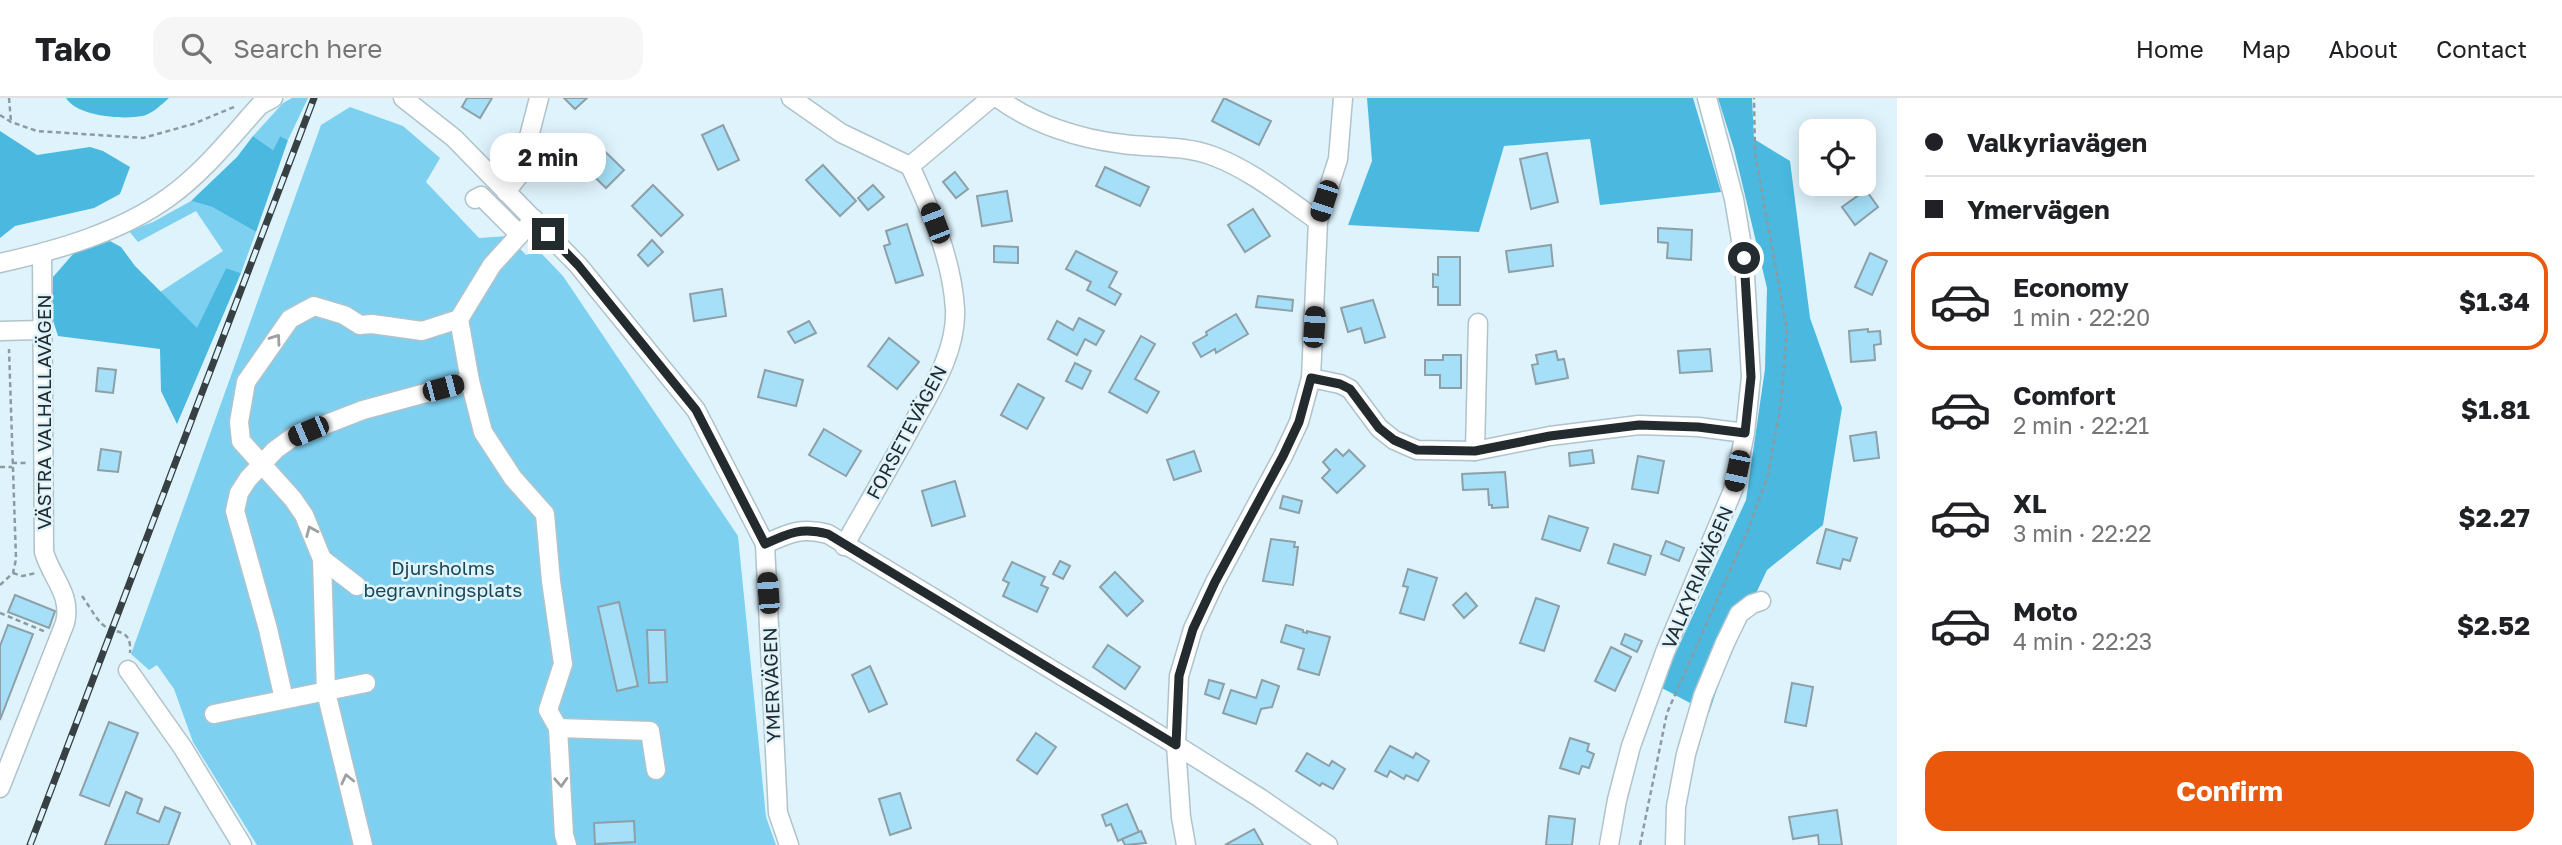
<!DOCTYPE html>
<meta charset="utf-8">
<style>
:root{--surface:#fff;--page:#f6f6f6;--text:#202124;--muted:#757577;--line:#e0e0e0;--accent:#ea580c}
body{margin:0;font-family:"Golos Text",sans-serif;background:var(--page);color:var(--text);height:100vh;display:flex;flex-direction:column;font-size:26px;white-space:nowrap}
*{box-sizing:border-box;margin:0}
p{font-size:23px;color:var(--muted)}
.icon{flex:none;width:38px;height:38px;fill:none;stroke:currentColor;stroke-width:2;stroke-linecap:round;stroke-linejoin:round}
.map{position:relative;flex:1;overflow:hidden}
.details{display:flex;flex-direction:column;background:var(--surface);width:665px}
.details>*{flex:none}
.banner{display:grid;align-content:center;height:154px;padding:0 28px;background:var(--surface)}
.buttons{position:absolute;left:1799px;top:21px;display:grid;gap:14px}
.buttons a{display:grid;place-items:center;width:77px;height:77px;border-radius:14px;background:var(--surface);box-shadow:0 4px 18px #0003;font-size:35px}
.end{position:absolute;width:32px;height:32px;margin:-16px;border:9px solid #232b2e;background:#fff;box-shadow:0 0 0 4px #fff}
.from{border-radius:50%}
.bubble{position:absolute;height:49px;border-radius:21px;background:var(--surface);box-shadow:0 4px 18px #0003;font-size:23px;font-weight:700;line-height:49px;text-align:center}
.car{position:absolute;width:21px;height:42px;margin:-21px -10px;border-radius:9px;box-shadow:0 0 5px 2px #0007;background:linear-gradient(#222 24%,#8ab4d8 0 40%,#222 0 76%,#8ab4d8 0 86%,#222 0)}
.banner b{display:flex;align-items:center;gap:24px;height:66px;font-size:26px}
.banner b+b{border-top:2px solid var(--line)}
.banner i{width:18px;height:18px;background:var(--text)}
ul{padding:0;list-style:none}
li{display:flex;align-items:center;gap:21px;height:98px;margin:0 14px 10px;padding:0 14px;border:4px solid transparent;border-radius:21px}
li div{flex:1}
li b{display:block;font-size:26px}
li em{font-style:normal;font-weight:700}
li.active{border-color:var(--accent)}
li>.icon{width:63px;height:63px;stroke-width:1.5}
.cta{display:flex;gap:14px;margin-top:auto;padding:14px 28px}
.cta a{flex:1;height:80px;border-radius:21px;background:var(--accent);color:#fff;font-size:28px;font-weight:700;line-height:80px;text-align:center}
header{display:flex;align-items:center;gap:42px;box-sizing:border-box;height:98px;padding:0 35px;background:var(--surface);border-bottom:2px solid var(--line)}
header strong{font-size:33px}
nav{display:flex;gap:38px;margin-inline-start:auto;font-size:24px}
.search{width:490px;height:63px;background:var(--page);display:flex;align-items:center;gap:18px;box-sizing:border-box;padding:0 24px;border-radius:21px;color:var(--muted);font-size:26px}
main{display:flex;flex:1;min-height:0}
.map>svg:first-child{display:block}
.green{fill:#7ed0f1}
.forest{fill:#4ab8df}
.building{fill:#a5e0f8;stroke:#8d9fa7;stroke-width:2}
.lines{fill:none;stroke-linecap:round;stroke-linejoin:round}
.minor-casing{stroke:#b0c3cb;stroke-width:21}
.path{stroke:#8c9ba1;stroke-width:2.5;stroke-dasharray:5 3.5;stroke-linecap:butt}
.minor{stroke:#fff;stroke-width:18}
.rail-casing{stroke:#374043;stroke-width:7}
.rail{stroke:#dff3fc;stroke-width:4.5;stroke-dasharray:13;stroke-linecap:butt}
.oneway{stroke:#9ca0a1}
.route{stroke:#232b2e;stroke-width:9}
.labels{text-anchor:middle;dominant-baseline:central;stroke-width:5;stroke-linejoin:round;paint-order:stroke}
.street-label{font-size:19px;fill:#232b2e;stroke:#dff3fc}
.park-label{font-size:19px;fill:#174656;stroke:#dff3fc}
</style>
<header>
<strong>Tako</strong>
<div class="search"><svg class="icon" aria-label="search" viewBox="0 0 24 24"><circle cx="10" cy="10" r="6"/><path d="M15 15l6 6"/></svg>Search here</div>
<nav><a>Home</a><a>Map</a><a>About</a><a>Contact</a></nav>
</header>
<main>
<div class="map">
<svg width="1897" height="747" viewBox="0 0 1897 747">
<rect width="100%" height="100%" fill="#dff3fc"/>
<g class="green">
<path d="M292 0H308L288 42 280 38 273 52 253 38 283 5Z"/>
<path d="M350 9 403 28 440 60 426 84 479 140 508 138 526 157 538 152 563 178 738 438 766 719 776 747H257L193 644 174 591 157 567 149 572 131 556 321 27Z"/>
<path d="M191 103 212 109 256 134 241 175 226 170 197 231 160 194 223 153 196 113 138 144 129 133 153 124Z"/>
</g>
<g class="forest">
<path d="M66 0H169C162 6 151 17 142 18 122 22 77 18 66 0Z"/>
<path d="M1367 0H1693L1721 94 1600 107 1590 41 1504 48 1479 134 1348 127 1372 63Z"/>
<path d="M1718 0H1752L1754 41 1790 63 1810 220 1842 310 1823 427 1767 472 1732 546 1709 615 1660 589 1746 402 1765 271 1767 190 1734 51Z"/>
<path d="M0 33 37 57 90 49 103 53 130 69 120 96 94 110 15 128 0 140Z"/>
<path d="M253 38 273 52 280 38 288 42 256 134 212 109 191 103 237 59Z"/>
<path d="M110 143 121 149 135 168 197 230 226 170 241 175 177 326 161 293 160 251 58 238 52 219 53 179 74 155 83 149Z"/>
</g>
<g class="building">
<path d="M467 0H492L480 20 462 9Z"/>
<path d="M564 0H587L575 11Z"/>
<path d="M1224 0 1271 23 1259 47 1212 23Z"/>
<path d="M723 27 739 62 718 72 702 37Z"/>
<path d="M589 38 624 72 606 90 571 56Z"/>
<path d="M1547 55 1558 104 1531 111 1520 61Z"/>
<path d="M823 67 856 103 840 118 806 82Z"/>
<path d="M1105 69 1149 89 1140 108 1096 88Z"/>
<path d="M955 74 968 91 956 100 943 84Z"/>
<path d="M653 87 683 117 661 138 632 108Z"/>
<path d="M873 87 884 99 868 112 858 100Z"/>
<path d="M1866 92 1878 109 1855 127 1842 109Z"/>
<path d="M1007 93 1012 123 982 128 977 98Z"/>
<path d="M1253 111 1270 138 1245 154 1228 127Z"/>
<path d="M907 126 923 177 896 185 884 148 890 146 886 133Z"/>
<path d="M1658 130 1692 132 1691 162 1667 160 1668 145 1658 144Z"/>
<path d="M652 142 663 154 648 168 638 157Z"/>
<path d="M1551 147 1553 168 1509 174 1506 153Z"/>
<path d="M994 148 1018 149V165L994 164Z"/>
<path d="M1076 153 1117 174 1109 189 1121 196 1115 207 1087 192 1091 184 1066 171Z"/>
<path d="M1870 155 1887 163 1872 197 1855 189Z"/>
<path d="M1438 159H1460V207H1438V189H1433V176L1438 177Z"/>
<path d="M722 191 726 218 694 223 690 196Z"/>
<path d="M1258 198 1293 202 1292 213 1256 209Z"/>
<path d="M1373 202 1385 239 1365 245 1361 230 1348 234 1341 210Z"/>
<path d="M1236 216 1248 236 1216 255 1215 251 1201 259 1193 245 1207 237 1206 234Z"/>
<path d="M1079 220 1104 233 1096 247 1085 241 1077 257 1048 241 1057 223 1073 232Z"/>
<path d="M809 223 816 235 795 245 788 234Z"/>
<path d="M1868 231V234L1880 233 1881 246 1874 247 1875 262 1851 264 1849 233Z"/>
<path d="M1141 238 1155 246 1135 281 1159 294 1147 315 1109 294Z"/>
<path d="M889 240 919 264 897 291 868 268Z"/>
<path d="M1710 251 1712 273 1680 275 1678 253Z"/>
<path d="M1556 253 1558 262 1564 261 1568 280 1536 286 1532 267 1538 266 1536 257Z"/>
<path d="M1443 257H1461V290H1440V277H1425V262H1443Z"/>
<path d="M1075 265 1091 273 1082 291 1066 283Z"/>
<path d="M98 270 116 272 113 295 96 293Z"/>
<path d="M765 272 803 282 796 308 758 299Z"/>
<path d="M1018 286 1044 300 1027 331 1001 317Z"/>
<path d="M824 331 861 353 846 378 809 357Z"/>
<path d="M1876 334 1879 360 1854 363 1850 338Z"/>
<path d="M101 351 121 354 118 374 98 372Z"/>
<path d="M1336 351 1343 358 1349 352 1365 368 1337 395 1322 380 1330 372 1323 364Z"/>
<path d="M1592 352 1594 365 1570 368 1569 355Z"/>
<path d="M1194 353 1201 373 1174 382 1167 362Z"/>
<path d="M1638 358 1664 363 1658 395 1632 391Z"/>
<path d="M1505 374 1508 409 1492 410V407H1489L1488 391 1463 392 1462 376Z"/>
<path d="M955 383 965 418 932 428 922 393Z"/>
<path d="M1283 398 1302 403 1299 415 1280 410Z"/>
<path d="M1549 418 1588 430 1580 453 1542 441Z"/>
<path d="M1826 431 1857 440 1850 463 1843 461 1840 471 1817 465Z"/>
<path d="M1271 441 1295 444 1294 449H1298L1293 487 1263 483Z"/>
<path d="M1666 443 1684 450 1679 463 1661 456Z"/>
<path d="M1614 446 1651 458 1645 477 1608 465Z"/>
<path d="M1060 463 1070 468 1063 481 1053 476Z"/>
<path d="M1012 464 1045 479 1041 487 1048 490 1037 514 1003 498 1009 485 1003 482Z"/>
<path d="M1408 471 1437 480 1424 522 1400 515 1408 489 1403 488Z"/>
<path d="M1115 474 1143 503 1127 518 1100 489Z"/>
<path d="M1466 495 1477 508 1464 520 1453 507Z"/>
<path d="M15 497 55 513 49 530 8 514Z"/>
<path d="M1536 500 1559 508 1544 553 1520 545Z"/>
<path d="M619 504 638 588 617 593 598 509Z"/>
<path d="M8 527 33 536 0 622V548Z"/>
<path d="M1286 527 1303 532V534L1307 535V533L1330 539 1319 577 1298 571 1304 551 1281 544Z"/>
<path d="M647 532H665L667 584 649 585Z"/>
<path d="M1625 536 1642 543 1637 554 1621 546Z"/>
<path d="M1108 547 1140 569 1125 591 1093 569Z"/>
<path d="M1611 549 1631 559 1615 593 1595 583Z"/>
<path d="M870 568 887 606 869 614 852 577Z"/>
<path d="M1209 582 1224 586 1219 601 1205 596Z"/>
<path d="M1262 582 1279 588 1272 609 1261 611 1256 626 1223 615 1231 592 1256 600Z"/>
<path d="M1792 585 1813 589 1806 628 1785 624Z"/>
<path d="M109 624 138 635 109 708 80 697Z"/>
<path d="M1036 635 1056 649 1037 676 1017 662Z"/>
<path d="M1570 640 1589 646 1587 653 1594 656 1589 670 1582 668 1579 676 1560 670Z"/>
<path d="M1390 648 1413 660 1416 655 1429 663 1418 683 1406 677 1404 681 1390 673 1387 679 1375 673Z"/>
<path d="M1307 655 1329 668 1332 663 1345 671 1333 691 1322 685 1320 688 1296 673Z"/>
<path d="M126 694 142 701 137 715 159 724 165 709 180 715 168 747H105Z"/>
<path d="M126 694 142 701 137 715 159 724 165 709 180 715 168 747H105Z"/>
<path d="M900 695 911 730 890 737 879 701Z"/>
<path d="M1127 706 1139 734 1118 743 1111 726 1106 728 1102 717Z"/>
<path d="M1837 712 1842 747H1819L1818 737 1793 741 1789 719Z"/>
<path d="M1549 718 1575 721 1572 747H1546Z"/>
<path d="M634 723 635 744 595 746 594 725Z"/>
<path d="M1254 731 1263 747H1225Z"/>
<path d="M1141 733 1146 745 1125 747 1122 741Z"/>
</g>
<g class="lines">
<defs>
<g id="minor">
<path d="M403 0 454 40 578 167 696 312 765 446 778 715 789 747"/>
<path d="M791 0 841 35 910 68C931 113 952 161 955 211 957 254 930 294 910 331 889 370 866 409 844 448"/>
<path d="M998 0C1033 26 1079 41 1123 46 1152 50 1184 47 1213 58 1251 72 1285 100 1318 123L1311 280 1299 324 1283 358 1215 484 1193 531 1179 578 1176 647 1181 719 1186 747"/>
<path d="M910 68 991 0"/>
<path d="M506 94 519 77 539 0"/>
<path d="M475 101 481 98 519 136"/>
<path d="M534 121 492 167 459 221 470 283 483 334 513 380 545 416 551 483 563 566 548 612 558 630 564 737 567 747"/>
<path d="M1318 123 1338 61 1343 0"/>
<path d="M0 165C58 152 121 134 169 99 204 74 231 39 260 7L273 0"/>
<path d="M0 233 42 232"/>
<path d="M1311 280 1340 286 1350 291 1379 330 1394 342 1417 352 1475 353 1550 338 1639 327 1698 329 1745 335"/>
<path d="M1475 353 1478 225"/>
<path d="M765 446C789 435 801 429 828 436L1176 647 1260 700 1328 747"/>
<path d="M322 461 357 488"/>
<path d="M128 572 183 650 242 747"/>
<path d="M284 601 268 531 235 413 239 395 248 381 275 352 293 339 363 312 470 283"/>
<path d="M214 616 366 585"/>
<path d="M558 630 650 633 656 672"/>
<path d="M0 690 65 525C72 496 52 481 44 454L42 155"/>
<path d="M363 747 326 594 322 461 304 417 293 401 241 343 239 324 246 284 290 221 314 208 344 217 360 227 372 226 422 233 459 221"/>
<path d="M1609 747 1617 702 1631 648 1665 554 1733 392 1745 335 1751 279 1744 160 1734 101 1707 0"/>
<path d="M1675 747 1676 709 1686 656 1703 598 1725 545 1739 516 1752 506 1761 503"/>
</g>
</defs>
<use href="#minor" class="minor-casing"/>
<g class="path">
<path d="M9 0 11 24"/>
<path d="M0 17 11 24 37 33 143 40 193 26 234 9"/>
<path d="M12 365H26"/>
<path d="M0 369H12"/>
<path d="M13 475 22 478 36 475"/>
<path d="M0 487 13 475 16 461 9 251"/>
<path d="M82 498C88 506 94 518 102 526 115 538 132 528 130 555"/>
<path d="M0 515 46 534"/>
<path d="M1640 747 1667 615 1748 432 1768 377 1781 305 1787 232 1755 56 1754 0"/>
</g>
<use href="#minor" class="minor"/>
<defs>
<path id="rail" d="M30 747 314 0"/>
</defs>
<use href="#rail" class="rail-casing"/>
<use href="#rail" class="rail"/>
</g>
<defs><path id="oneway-chevron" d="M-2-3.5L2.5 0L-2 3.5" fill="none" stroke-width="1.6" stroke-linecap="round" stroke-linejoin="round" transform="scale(1.75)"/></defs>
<g class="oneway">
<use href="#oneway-chevron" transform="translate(276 241) rotate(-55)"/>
<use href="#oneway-chevron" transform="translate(311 433) rotate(-113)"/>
<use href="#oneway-chevron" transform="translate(347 681) rotate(-103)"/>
<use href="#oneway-chevron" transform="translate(561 684) rotate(87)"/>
</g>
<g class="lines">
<path class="route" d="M548 136 578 167 696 312 765 446C789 435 801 429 828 436L1176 647 1179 578 1193 531 1215 484 1283 358 1299 324 1311 280 1340 286 1350 291 1379 330 1394 342 1417 352 1475 353 1550 338 1639 327 1698 329 1745 335 1751 279 1744 160"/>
</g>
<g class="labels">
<g class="street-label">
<text transform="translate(43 314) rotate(-90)">VÄSTRA VALHALLAVÄGEN</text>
<text transform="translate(906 334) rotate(-62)">FORSETEVÄGEN</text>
<text transform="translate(1697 479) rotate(-67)">VALKYRIAVÄGEN</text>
<text transform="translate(771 587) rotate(-92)">YMERVÄGEN</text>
</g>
<g class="park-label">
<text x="443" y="469">Djursholms<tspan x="443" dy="22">begravningsplats</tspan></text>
</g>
</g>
</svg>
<div class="buttons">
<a><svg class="icon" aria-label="locate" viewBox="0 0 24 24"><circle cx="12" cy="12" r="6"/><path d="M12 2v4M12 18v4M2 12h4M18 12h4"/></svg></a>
</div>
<i class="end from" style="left:1744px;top:160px"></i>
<i class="end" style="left:548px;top:136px"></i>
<div class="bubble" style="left:490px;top:35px;width:116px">2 min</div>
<i class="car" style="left:1324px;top:103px;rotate:198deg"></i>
<i class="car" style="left:935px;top:125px;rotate:339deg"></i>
<i class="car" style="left:1314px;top:229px;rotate:4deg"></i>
<i class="car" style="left:443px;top:290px;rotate:75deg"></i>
<i class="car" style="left:308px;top:333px;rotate:247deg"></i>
<i class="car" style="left:1737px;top:373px;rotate:192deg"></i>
<i class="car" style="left:768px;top:495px;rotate:356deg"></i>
</div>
<section class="details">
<div class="banner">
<b><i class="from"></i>Valkyriavägen</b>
<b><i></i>Ymervägen</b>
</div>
<ul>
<li class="active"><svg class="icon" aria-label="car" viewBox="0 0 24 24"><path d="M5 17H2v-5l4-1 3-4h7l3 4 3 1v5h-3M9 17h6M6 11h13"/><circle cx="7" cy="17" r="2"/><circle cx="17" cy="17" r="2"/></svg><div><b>Economy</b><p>1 min · 22:20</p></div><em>$1.34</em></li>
<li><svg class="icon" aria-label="car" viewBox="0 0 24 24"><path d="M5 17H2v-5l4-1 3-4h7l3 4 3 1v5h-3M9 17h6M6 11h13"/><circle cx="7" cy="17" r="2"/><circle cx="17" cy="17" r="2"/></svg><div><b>Comfort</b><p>2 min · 22:21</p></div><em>$1.81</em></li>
<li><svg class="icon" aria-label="car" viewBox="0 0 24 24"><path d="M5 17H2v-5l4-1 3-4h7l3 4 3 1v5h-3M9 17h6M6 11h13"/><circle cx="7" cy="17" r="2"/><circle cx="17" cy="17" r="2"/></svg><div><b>XL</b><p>3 min · 22:22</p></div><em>$2.27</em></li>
<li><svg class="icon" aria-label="car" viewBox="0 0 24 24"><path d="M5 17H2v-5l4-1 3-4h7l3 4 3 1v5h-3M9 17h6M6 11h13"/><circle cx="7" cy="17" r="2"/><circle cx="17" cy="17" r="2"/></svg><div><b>Moto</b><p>4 min · 22:23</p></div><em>$2.52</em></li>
</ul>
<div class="cta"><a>Confirm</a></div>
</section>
</main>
